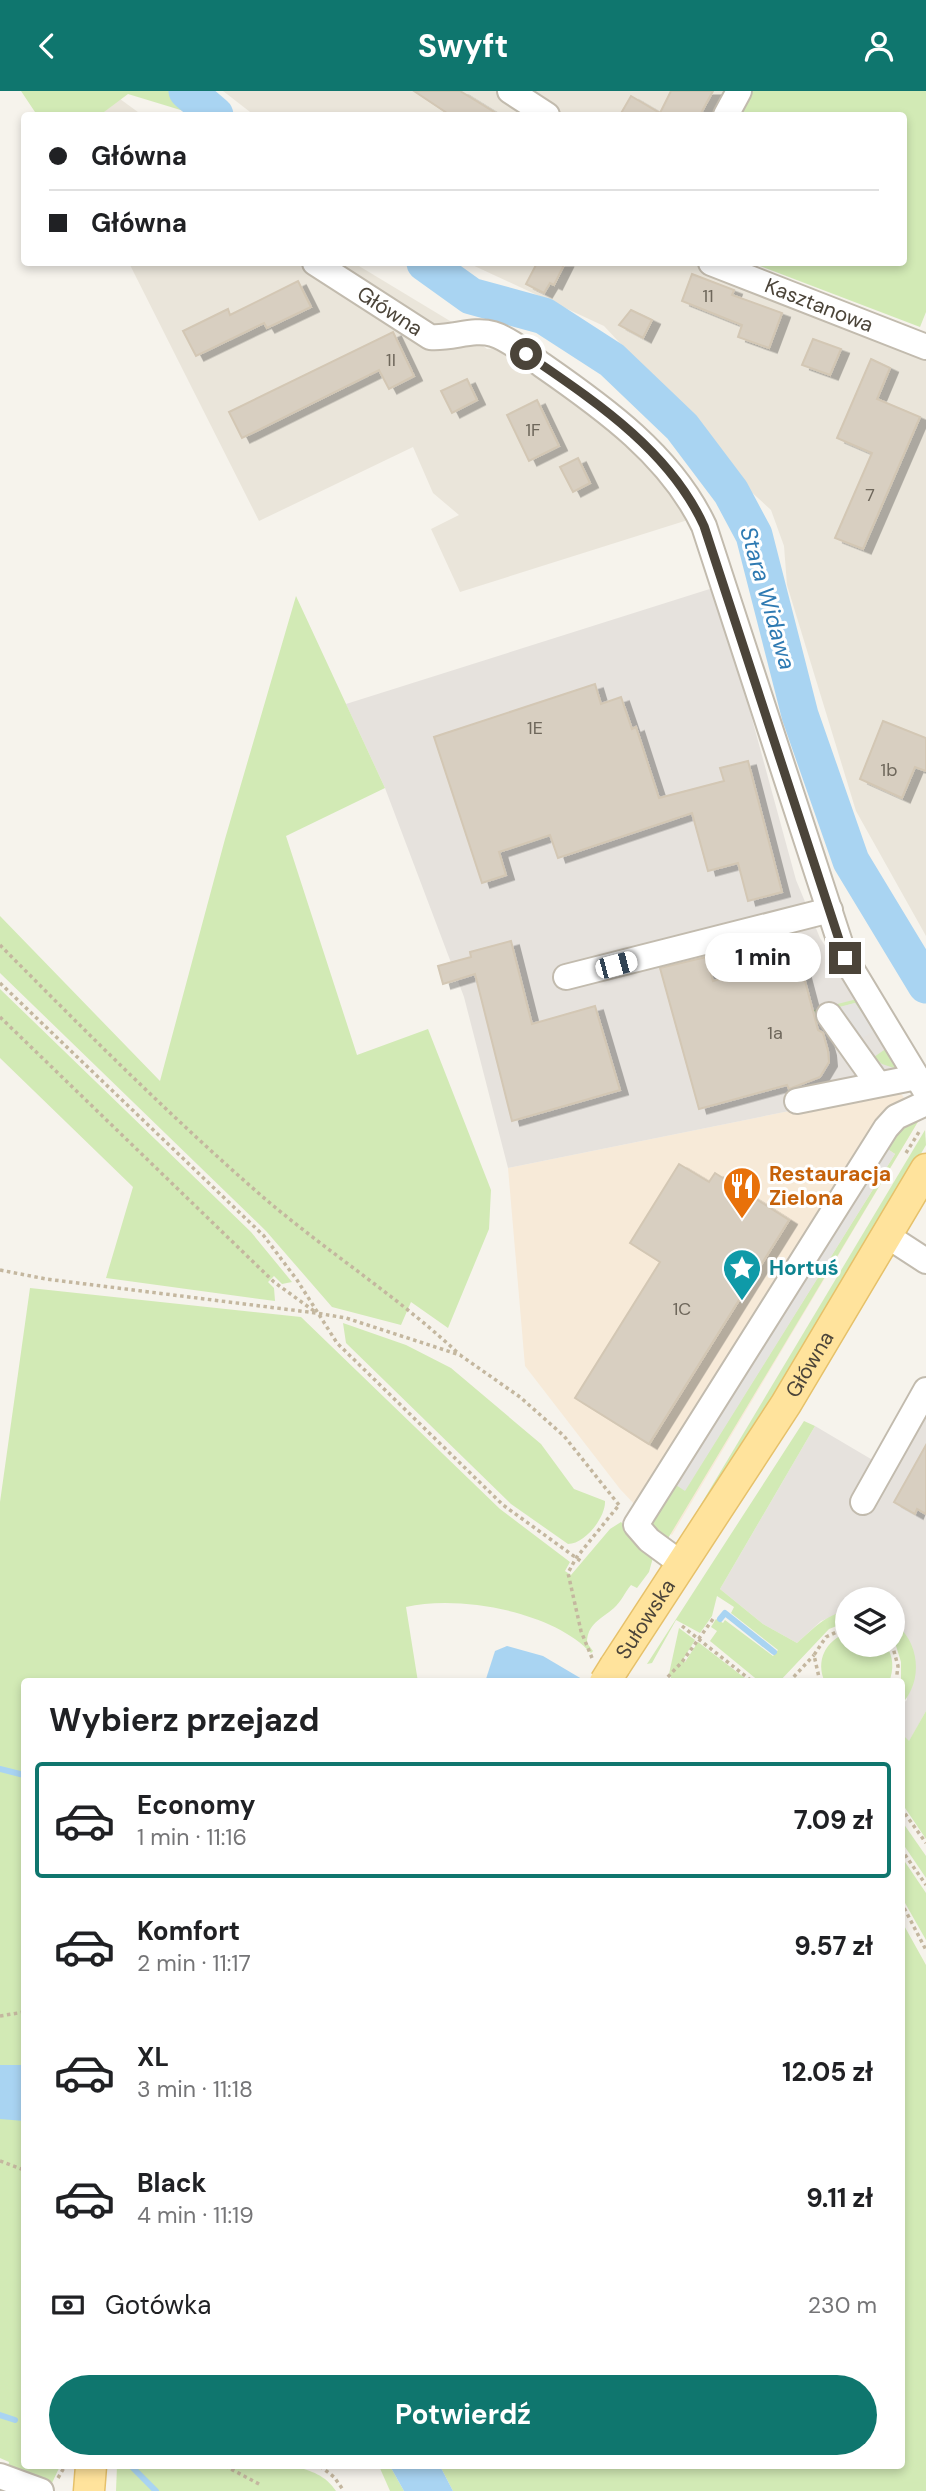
<!DOCTYPE html>
<html lang="pl">
<meta charset="utf-8">
<style>
:root{--surface:#fff;--page:#f6f6f6;--text:#202124;--muted:#757577;--line:#e0e0e0;--accent:#0f766e}
body{margin:0;font-family:"DM Sans",sans-serif;background:var(--page);color:var(--text);height:100vh;display:flex;flex-direction:column;font-size:26px;white-space:nowrap}
*{box-sizing:border-box;margin:0}
p{font-size:23px;color:var(--muted)}
.icon{flex:none;width:38px;height:38px;fill:none;stroke:currentColor;stroke-width:2;stroke-linecap:round;stroke-linejoin:round}
.map{position:relative;flex:1;overflow:hidden}
.panel{position:absolute;left:21px;top:1587px;width:884px;height:791px;display:flex;flex-direction:column;background:var(--surface);border-radius:7px;box-shadow:0 4px 10px #0003}
.panel>*{flex:none}
.top-card{position:absolute;left:21px;top:21px;width:886px;height:154px;border-radius:7px;box-shadow:0 4px 10px #0003;display:grid;align-content:center;height:154px;padding:0 28px;background:var(--surface)}
.fabs{position:absolute;left:835px;top:1496px;display:grid;gap:14px}
.fabs a{display:grid;place-items:center;width:70px;height:70px;border-radius:50%;background:var(--surface);box-shadow:0 4px 10px #0003;font-size:35px}
.end{position:absolute;width:32px;height:32px;margin:-16px;border:9px solid #4b4439;background:#fff;box-shadow:0 0 0 4px #fff}
.from{border-radius:50%}
.bubble{position:absolute;height:49px;border-radius:24px;background:var(--surface);box-shadow:0 4px 10px #0003;font-size:23px;font-weight:700;line-height:49px;text-align:center}
.car{position:absolute;width:21px;height:42px;margin:-21px -10px;border-radius:9px;box-shadow:0 0 5px 2px #0007;background:linear-gradient(#fff 24%,#345 0 40%,#fff 0 76%,#345 0 86%,#fff 0)}
.top-card b{display:flex;align-items:center;gap:24px;height:66px;font-size:26px}
.top-card b+b{border-top:2px solid var(--line)}
.top-card i{width:18px;height:18px;background:var(--text)}
ul{padding:0;list-style:none}
li{display:flex;align-items:center;gap:21px;height:116px;margin:0 14px 10px;padding:0 14px;border:4px solid transparent;border-radius:7px}
li div{flex:1}
li b{display:block;font-size:26px}
li em{font-style:normal;font-weight:700}
li.selected{border-color:var(--accent)}
li>.icon{width:63px;height:63px;stroke-width:1.5}
h2{padding:0 28px;font-size:32px;line-height:84px}
.pay{display:flex;align-items:center;gap:18px;height:77px;padding:0 28px;font-size:26px}
.pay p{margin-inline-start:auto}
.cta{display:flex;gap:14px;margin-top:auto;padding:14px 28px}
.cta a{flex:1;height:80px;border-radius:42px;background:var(--accent);color:#fff;font-size:28px;font-weight:700;line-height:80px;text-align:center}
header{display:flex;justify-content:space-between;align-items:center;height:91px;padding:0 28px;background:var(--accent);color:#fff;font-size:32px;font-weight:700}
.map>svg:first-child{display:block}
.residential{fill:#eae5da}
.commercial{fill:#f7ead8}
.industrial{fill:#e6e2dd}
.green{fill:#d2eab5}
.parking{fill:#e5e3e0}
.water{fill:#a9d4f2}
.lines{fill:none;stroke-linecap:round;stroke-linejoin:round}
.stream{stroke:#a9d4f2;stroke-width:6}
.river{stroke:#a9d4f2;stroke-width:37}
.building{fill:#d8cfc1;stroke:#d3c7b4;stroke-width:2;filter:url(#shadow)}
.minor-casing{stroke:#c2bbae;stroke-width:28}
.major-casing{stroke:#e6c16a;stroke-width:33}
.path{stroke:#c4b79f;stroke-width:3.5;stroke-dasharray:3.5 3.5;stroke-linecap:butt}
.minor{stroke:#fff;stroke-width:24}
.major{stroke:#ffe39c;stroke-width:30}
.major-bridge-casing{stroke:#e6c16a;stroke-width:33;stroke-linecap:butt}
.major-bridge{stroke:#ffe39c;stroke-width:30}
.route{stroke:#4b4439;stroke-width:9}
.labels{text-anchor:middle;dominant-baseline:central;stroke-width:6;stroke-linejoin:round;paint-order:stroke}
.number-label{font-size:18px;fill:#6e675b}
.street-label{font-size:21px;fill:#4b4439;stroke:#fff}
.food-label{font-size:21px;font-weight:bold;fill:#c56008;stroke:#fff;text-anchor:start}
.culture-label{font-size:21px;font-weight:bold;fill:#0d838f;stroke:#fff;text-anchor:start}
.water-label{font-size:23px;font-style:italic;fill:#2e7ab2;stroke:#fff}
</style>
<header><svg class="icon" aria-label="back" viewBox="0 0 24 24"><path d="M15 5l-7 7 7 7"/></svg>Swyft<svg class="icon" aria-label="person" viewBox="0 0 24 24"><circle cx="12" cy="8" r="4"/><path d="M4 21q1-7 8-7t8 7"/></svg></header>
<div class="map">
<svg width="926" height="2400" viewBox="0 0 926 2400">
<defs>
<filter id="shadow"><feDropShadow dx="8" dy="4.5" stdDeviation="0" flood-color="#0004"/></filter>
</defs>
<rect width="100%" height="100%" fill="#f6f3ec"/>
<g class="residential">
<path d="M223 0H731L718 24H254Z"/>
<path d="M120 8 142 24H100Z"/>
<path d="M129 172H354L460 236 487 258 497 257 546 293 605 330 684 408 691 428 460 501 431 438 459 424 433 402 413 356 259 430Z"/>
<path d="M468 172H689L926 265V845L856 720 787 494 784 455 771 419 726 378 675 311 604 235Z"/>
</g>
<path class="commercial" d="M898 998 919 1029 672 1444 654 1434 620 1398 525 1275 508 1077Z"/>
<g class="industrial">
<path d="M716 496 796 789 820 847 903 972 898 998 508 1077 464 906 385 697 346 613Z"/>
<path d="M926 1317V1620L909 1651 901 1642V1614L907 1609 900 1536 893 1531 892 1508H847V1520L821 1530 797 1552 763 1533 720 1498 815 1335 876 1371Z"/>
</g>
<g class="green">
<path d="M21 0H174L197 24 128 3 100 24H37Z"/>
<path d="M752 0H926V221L920 236 752 172H903V24H739Z"/>
<path d="M296 505 385 697 286 745 357 964 428 938 491 1099 489 1138 448 1237 411 1211 401 1234 332 1216 266 1140 0 882V825L160 990 225 748Z"/>
<path d="M0 898 251 1141 292 1191 282 1193 274 1185 268 1191 274 1197 275 1210 106 1187 133 1096 0 967Z"/>
<path d="M861 907 903 972 897 978 882 973 874 966 887 957 855 912 815 922 814 919Z"/>
<path d="M913 1028 919 1029 664 1454 652 1436 653 1430 673 1392 685 1399 895 1063 883 1055Z"/>
<path d="M925 1039 926 1054 890 1116 686 1449 676 1455Z"/>
<path d="M30 1197 301 1226 500 1418 570 1471 565 1480 571 1484 610 1438 621 1431 654 1463 649 1481 637 1497 631 1494C625 1501 621 1511 614 1517 601 1528 587 1533 587 1552L593 1560 591 1562C553 1520 459 1504 406 1516L418 1591H24V1974H0V1411Z"/>
<path d="M343 1232 406 1254 451 1277 541 1353 574 1398 605 1410C606 1426 585 1453 568 1453L511 1413 346 1252Z"/>
<path d="M804 1330 815 1335 720 1498 763 1533 797 1552C812 1539 826 1523 847 1520V1531L829 1538 779 1591H760L710 1550 717 1540 711 1536 716 1528 723 1532 725 1529 773 1565 778 1559 731 1522 734 1516 717 1505 712 1525 700 1542 676 1529 652 1572 647 1573Z"/>
<path d="M893 1531C920 1550 924 1590 901 1614V1571L893 1545Z"/>
<path d="M679 1537 695 1549 682 1570 685 1571 698 1551 750 1591H673L669 1583Z"/>
<path d="M847 1542V1554H885C894 1564 894 1579 889 1591H825C815 1570 826 1549 847 1542Z"/>
<path d="M926 1620V1748L901 1711V1642L909 1650Z"/>
<path d="M901 1729 926 1765V1787L901 1750Z"/>
<path d="M901 1765 926 1802V1849L901 1805Z"/>
<path d="M901 1829 926 1874V2400H453L440 2375H901Z"/>
<path d="M8 2027 24 2030V2375H60L52 2392 7 2381 9 2371 0 2367V2028Z"/>
<path d="M117 2375H293C312 2380 325 2384 336 2400H116Z"/>
<path d="M379 2375H390L404 2400H390Z"/>
</g>
<g class="parking">
<path d="M855 912 874 940 861 948 837 917Z"/>
<path d="M883 1055 895 1063 685 1400 673 1392Z"/>
</g>
<g class="water">
<path d="M507 1555 543 1565 587 1591H485L495 1560Z"/>
<path d="M0 1974H24V2030L0 2028Z"/>
<path d="M390 2375H440L453 2400H404Z"/>
</g>
<g class="lines">
<g class="stream">
<path d="M720 1528 725 1522 774 1561"/>
<path d="M0 1678 24 1684"/>
<path d="M0 2324 15 2329"/>
<path d="M131 2375 156 2400"/>
</g>
<g class="river">
<path d="M187 0 215 24"/>
<path d="M425 172 471 205 544 225 612 269 682 336 731 401 754 444 800 624 851 770 926 894"/>
</g>
</g>
<g class="building">
<path d="M414 0H460L499 24H450Z"/>
<path d="M671 0H713L700 24H620L631 5 660 22Z"/>
<path d="M537 172H565L554 194 550 192 544 202 526 193Z"/>
<path d="M692 183 734 199 732 204 782 222 769 257 738 246 742 234 682 210Z"/>
<path d="M298 190 311 216 267 237 264 232 196 265 183 240 228 218 230 224Z"/>
<path d="M631 219 652 229 643 247 619 234Z"/>
<path d="M393 241 414 285 389 298 379 279 242 347 229 321Z"/>
<path d="M813 248 841 258 830 284 802 274Z"/>
<path d="M871 268 890 277 877 308 920 326 863 458 835 447 872 362 837 347Z"/>
<path d="M467 288 477 309 452 322 441 300Z"/>
<path d="M537 309 559 355 529 370 507 324Z"/>
<path d="M578 367 590 392 573 401 560 376Z"/>
<path d="M595 593 601 613 621 606 632 638 636 636 659 707 724 690 720 677 748 670 782 801 748 810 738 772 708 780 692 722 558 767 550 744 499 761 506 784 482 792 434 646Z"/>
<path d="M883 630 926 647V680L915 676 902 707 860 688Z"/>
<path d="M511 850 532 933 595 915 620 999 512 1030 475 883 443 893 438 875 471 866 470 861Z"/>
<path d="M706 866 713 890 789 869 801 875 818 939 823 942 828 960 829 971 820 986 789 998 787 994 699 1018 660 877Z"/>
<path d="M679 1073 709 1091 715 1082 789 1129 649 1353 575 1307 660 1171 630 1152Z"/>
<path d="M926 1354V1423L917 1418 915 1423 894 1411Z"/>
</g>
<g class="lines">
<defs>
<g id="minor">
<path d="M510 0 547 24"/>
<path d="M726 24 739 0"/>
<path id="s1" d="M315 172 430 246C452 248 473 237 493 243 510 248 528 264 542 274 604 317 671 365 704 435L845 867 926 1001"/>
<path id="s2" d="M711 172 926 256"/>
<path d="M566 886 830 819"/>
<path d="M829 924 878 993"/>
<path d="M797 1010 917 986"/>
<path d="M886 1144 926 1170"/>
<path d="M863 1411 926 1299"/>
<path d="M683 1474 649 1449 636 1434 886 1037 896 1026 926 1012"/>
<path d="M0 2385 41 2400"/>
</g>
<g id="major">
<path id="s3" d="M615 1575 786 1313 926 1078"/>
<path d="M89 2400 91 2375"/>
</g>
</defs>
<use href="#minor" class="minor-casing"/>
<use href="#major" class="major-casing"/>
<g class="path">
<path d="M0 854C83 938 167 1022 256 1100 321 1157 395 1203 459 1263"/>
<path d="M0 892 264 1145 297 1189 337 1252 503 1414 582 1471"/>
<path d="M0 926 274 1191 314 1220"/>
<path d="M906 1062 919 1041"/>
<path d="M0 1179 46 1188 316 1222 346 1227 460 1264 520 1306 564 1345 619 1414"/>
<path d="M682 1535 753 1591"/>
<path d="M892 1553 898 1575 896 1591"/>
<path d="M592 1567 581 1540 568 1482 576 1467 619 1414"/>
<path d="M663 1591 682 1571 713 1528"/>
<path d="M789 1591 814 1564"/>
<path d="M820 1591 814 1564 826 1546 847 1536"/>
<path d="M901 1717 926 1752"/>
<path d="M901 1758 926 1794"/>
<path d="M901 1811 926 1859"/>
<path d="M0 1925 24 1921"/>
<path d="M0 2070 24 2079"/>
<path d="M225 2375 261 2394"/>
<path d="M320 2375 334 2386 344 2400"/>
<path d="M58 2387 65 2375"/>
</g>
<use href="#minor" class="minor"/>
<use href="#major" class="major"/>
<defs>
<path id="major-bridge" d="M605 1591 615 1575"/>
</defs>
<use href="#major-bridge" class="major-bridge-casing"/>
<use href="#major-bridge" class="major-bridge"/>
</g>
<g class="lines">
<path class="route" d="M526 263C593 309 669 358 704 435L845 867"/>
</g>
<defs>
<symbol id="restaurant-pin" viewBox="-11 -11 22 30"><path d="M0 17L-7.5 6A9.5 9.5 0 1 1 7.5 6Z" fill="#e8710a" stroke="#fff"/><path d="M-5-6h1v4h1v-4h1v4h1v-4h1v5L-1.5 .5V6h-2V.5L-5-1ZM5-6V6H3V1.5H1.5Q1.5-4 5-6Z" fill="#fff"/></symbol>
<symbol id="sight-pin" viewBox="-11 -11 22 30"><path d="M0 17L-7.5 6A9.5 9.5 0 1 1 7.5 6Z" fill="#0f9aa8" stroke="#fff"/><path d="M0-6L1.8-2.2L6-1.7L2.9 1.2L3.7 5.4L0 3.3L-3.7 5.4L-2.9 1.2L-6-1.7L-1.8-2.2Z" fill="#fff"/></symbol>
</defs>
<g fill-rule="evenodd">
<use href="#restaurant-pin" x="720" y="1073" width="44" height="60"/>
<use href="#sight-pin" x="720" y="1155" width="44" height="60"/>
</g>
<g class="labels">
<g class="number-label">
<text x="708" y="205">11</text>
<text x="391" y="269">1I</text>
<text x="533" y="339">1F</text>
<text x="870" y="404">7</text>
<text x="535" y="637">1E</text>
<text x="889" y="679">1b</text>
<text x="775" y="942">1a</text>
<text x="682" y="1218">1C</text>
</g>
<g class="street-label">
<text stroke="none"><textPath href="#s2" startOffset="116">Kasztanowa</textPath></text>
<text stroke="none"><textPath href="#s1" startOffset="89">Główna</textPath></text>
<text stroke="none"><textPath href="#s3" startOffset="359">Główna</textPath></text>
<text stroke="none"><textPath href="#s3" startOffset="56">Sułowska</textPath></text>
</g>
<g class="food-label">
<text x="769" y="1083">Restauracja<tspan x="769" dy="24">Zielona</tspan></text>
</g>
<g class="culture-label">
<text x="769" y="1177">Hortuś</text>
</g>
<g class="water-label">
<text transform="translate(768 507) rotate(74)">Stara Widawa</text>
</g>
</g>
</svg>
<div class="fabs">
<a><svg class="icon" aria-label="layers" viewBox="0 0 24 24"><path d="M12 4l9 5-9 5-9-5zM3 14l9 5 9-5"/></svg></a>
</div>
<i class="end from" style="left:526px;top:263px"></i>
<i class="end" style="left:845px;top:867px"></i>
<div class="bubble" style="left:705px;top:842px;width:116px">1 min</div>
<i class="car" style="left:616px;top:874px;rotate:75deg"></i>
<div class="top-card">
<b><i class="from"></i>Główna</b>
<b><i></i>Główna</b>
</div>
<section class="panel">
<h2>Wybierz przejazd</h2>
<ul>
<li class="selected"><svg class="icon" aria-label="car" viewBox="0 0 24 24"><path d="M5 17H2v-5l4-1 3-4h7l3 4 3 1v5h-3M9 17h6M6 11h13"/><circle cx="7" cy="17" r="2"/><circle cx="17" cy="17" r="2"/></svg><div><b>Economy</b><p>1 min · 11:16</p></div><em>7.09 zł</em></li>
<li><svg class="icon" aria-label="car" viewBox="0 0 24 24"><path d="M5 17H2v-5l4-1 3-4h7l3 4 3 1v5h-3M9 17h6M6 11h13"/><circle cx="7" cy="17" r="2"/><circle cx="17" cy="17" r="2"/></svg><div><b>Komfort</b><p>2 min · 11:17</p></div><em>9.57 zł</em></li>
<li><svg class="icon" aria-label="car" viewBox="0 0 24 24"><path d="M5 17H2v-5l4-1 3-4h7l3 4 3 1v5h-3M9 17h6M6 11h13"/><circle cx="7" cy="17" r="2"/><circle cx="17" cy="17" r="2"/></svg><div><b>XL</b><p>3 min · 11:18</p></div><em>12.05 zł</em></li>
<li><svg class="icon" aria-label="car" viewBox="0 0 24 24"><path d="M5 17H2v-5l4-1 3-4h7l3 4 3 1v5h-3M9 17h6M6 11h13"/><circle cx="7" cy="17" r="2"/><circle cx="17" cy="17" r="2"/></svg><div><b>Black</b><p>4 min · 11:19</p></div><em>9.11 zł</em></li>
</ul>
<div class="pay"><svg class="icon" aria-label="cash" viewBox="0 0 24 24"><path d="M3 7h18v10H3z"/><circle cx="12" cy="12" r="2"/></svg>Gotówka<p>230 m</p></div>
<div class="cta"><a>Potwierdź</a></div>
</section>
</div>
